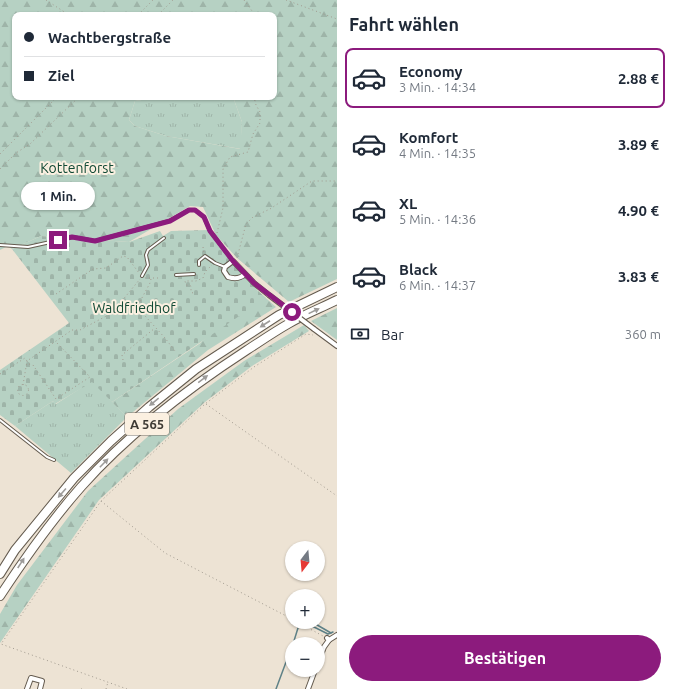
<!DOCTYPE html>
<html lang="de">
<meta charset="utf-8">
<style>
:root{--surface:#fff;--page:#f2f2f3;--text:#1f2937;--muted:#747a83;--line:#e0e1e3;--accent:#8c1b7d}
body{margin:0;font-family:Ubuntu,sans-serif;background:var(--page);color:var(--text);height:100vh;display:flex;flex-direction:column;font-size:15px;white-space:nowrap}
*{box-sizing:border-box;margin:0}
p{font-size:13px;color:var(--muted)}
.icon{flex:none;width:22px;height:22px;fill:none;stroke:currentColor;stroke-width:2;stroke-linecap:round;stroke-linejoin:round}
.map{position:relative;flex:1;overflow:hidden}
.details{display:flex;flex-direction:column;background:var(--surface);width:336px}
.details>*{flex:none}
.banner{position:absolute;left:12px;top:12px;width:265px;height:88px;border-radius:8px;box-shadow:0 1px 3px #0004;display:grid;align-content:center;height:88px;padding:0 12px;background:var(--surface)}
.needle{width:26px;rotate:196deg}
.fabs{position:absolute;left:285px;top:541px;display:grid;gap:8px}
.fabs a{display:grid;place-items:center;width:40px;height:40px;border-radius:50%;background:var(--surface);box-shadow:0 1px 3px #0004;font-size:20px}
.end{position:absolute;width:18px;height:18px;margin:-9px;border:5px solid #8c1b7d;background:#fff;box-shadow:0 0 0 2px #fff}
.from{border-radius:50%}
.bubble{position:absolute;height:28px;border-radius:14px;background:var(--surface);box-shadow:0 1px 3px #0004;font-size:13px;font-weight:700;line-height:28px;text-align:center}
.banner b{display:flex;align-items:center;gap:14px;height:38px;font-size:15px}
.banner b+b{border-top:1px solid var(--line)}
.banner i{width:10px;height:10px;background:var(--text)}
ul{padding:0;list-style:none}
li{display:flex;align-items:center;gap:12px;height:60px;margin:0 8px 6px;padding:0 4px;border:2px solid transparent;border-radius:8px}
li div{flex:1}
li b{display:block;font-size:15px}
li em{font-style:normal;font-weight:700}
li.current{border-color:var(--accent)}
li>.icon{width:36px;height:36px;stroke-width:1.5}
h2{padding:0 12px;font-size:18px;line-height:48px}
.pay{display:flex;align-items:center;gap:10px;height:44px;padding:0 12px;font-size:15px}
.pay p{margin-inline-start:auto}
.button{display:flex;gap:8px;margin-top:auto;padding:8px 12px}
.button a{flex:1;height:46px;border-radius:24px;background:var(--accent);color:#fff;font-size:16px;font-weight:700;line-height:46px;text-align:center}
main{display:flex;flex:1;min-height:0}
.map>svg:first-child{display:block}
.grass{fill:url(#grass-tufts)}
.forest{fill:url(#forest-firs);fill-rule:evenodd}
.cemetery{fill:url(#cemetery-stones)}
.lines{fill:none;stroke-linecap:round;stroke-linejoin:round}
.stream{stroke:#5e8187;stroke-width:1.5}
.lane-casing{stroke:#645b4f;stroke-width:4}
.street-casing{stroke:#645b4f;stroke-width:6}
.highway-casing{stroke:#645b4f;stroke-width:10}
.path{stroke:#a19a8f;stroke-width:1;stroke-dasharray:1 3;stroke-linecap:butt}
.lane{stroke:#fff;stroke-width:2}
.street{stroke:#fff;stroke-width:4}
.highway{stroke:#fff;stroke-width:8}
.street-bridge-casing{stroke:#645b4f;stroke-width:6;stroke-linecap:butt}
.street-bridge{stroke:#fff;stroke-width:4}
.oneway{fill:#9e9c9a}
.route{stroke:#8c1b7d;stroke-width:5}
.labels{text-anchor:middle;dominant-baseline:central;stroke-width:4;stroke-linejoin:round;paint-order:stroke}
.shield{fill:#fbf0e1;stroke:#777168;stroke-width:1}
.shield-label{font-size:13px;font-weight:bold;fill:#3e3a34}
.park-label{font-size:14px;fill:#104934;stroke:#fbf0e1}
</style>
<main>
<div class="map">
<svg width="337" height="689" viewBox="0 0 337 689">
<defs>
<pattern id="grass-tufts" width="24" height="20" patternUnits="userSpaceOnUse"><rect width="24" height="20" fill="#b6d1c3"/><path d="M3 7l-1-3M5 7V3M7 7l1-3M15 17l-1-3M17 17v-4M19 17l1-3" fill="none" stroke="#9eb4a8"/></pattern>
<pattern id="forest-firs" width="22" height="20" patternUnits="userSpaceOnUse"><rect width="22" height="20" fill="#b6d1c3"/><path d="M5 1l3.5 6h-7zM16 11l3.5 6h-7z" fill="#9eb4a8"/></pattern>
<pattern id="cemetery-stones" width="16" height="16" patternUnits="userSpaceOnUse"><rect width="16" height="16" fill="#b6d1c3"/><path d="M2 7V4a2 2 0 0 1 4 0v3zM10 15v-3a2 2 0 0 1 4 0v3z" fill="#9eb4a8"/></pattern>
</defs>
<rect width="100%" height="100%" fill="#ede3d4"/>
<g class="grass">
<path d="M161 97H233L242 122 241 149 166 136 135 126 129 120 135 101Z"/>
<path d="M92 381 127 417 71 473 15 426 53 401 56 404Z"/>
</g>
<g class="forest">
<path d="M0 0H337V279L289 302 237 258 216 235 203 207 190 206 129 242 41 236 12 249 8 246 0 250ZM15 15H274V97H233L242 122 240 149 166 136 135 126 129 120 135 101 161 97H15Z"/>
<path d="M258 291 276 307 208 350 127 417 112 402 199 344Z"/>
<path d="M337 308V340L311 321Z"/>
<path d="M304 325 309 331 252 366 205 402 99 500 0 643V614L17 585 88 491 178 409 244 361Z"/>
</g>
<path class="cemetery" d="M208 230 258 291 266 298 112 402 92 382 55 404 53 401 15 426 0 415V370L69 323 12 249 41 236 129 242 160 231 163 236 171 231Z"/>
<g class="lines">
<g class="stream">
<path d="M304 622 328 634 333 632"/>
<path d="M312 622 331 633"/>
<path d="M293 644 298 628"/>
<path d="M276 689 292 646"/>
</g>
<defs>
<g id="lane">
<path d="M0 245 28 247 73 237 95 241 169 221 189 210H195L204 217 210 231 233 261"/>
<path d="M199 265V261L205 256 215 263 225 267"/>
<path d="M176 275 194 274"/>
<path d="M142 276 148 265 146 255 148 250 164 238"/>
<path d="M0 420 47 457 54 460"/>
</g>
<g id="street">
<path d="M245 274C240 279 234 279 228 277L224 271 225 267 233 261 254 283 269 295"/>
<path d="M314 329 337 346"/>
<path d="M329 640 337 635"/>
<path d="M318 663 324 647 329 640 327 638"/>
<path d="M27 689 31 678 42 681 40 689"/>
<path d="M308 689 315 670"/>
</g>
<g id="highway">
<path d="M0 574 15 550 74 478 111 441 149 407 196 369 279 315 337 287"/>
<path d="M0 596C25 558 51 521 81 487 129 433 187 389 247 350 261 341 274 332 288 324 303 315 321 308 337 300"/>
</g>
</defs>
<use href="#lane" class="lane-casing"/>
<use href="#street" class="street-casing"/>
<use href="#highway" class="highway-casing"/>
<g class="path">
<path d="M46 0 69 15"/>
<path d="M244 0 255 15"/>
<path d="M286 0 337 19"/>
<path d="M138 15 153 0"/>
<path d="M158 15 173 0"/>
<path d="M0 154 57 97"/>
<path d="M0 169 16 153 30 144 79 97"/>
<path d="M217 233 223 208V169L230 157 248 152 253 134 260 123V112L256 105 254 97"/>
<path d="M203 247 204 253"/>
<path d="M237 258 246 224 253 217 270 209 312 181H337"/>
<path d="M145 278H160"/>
<path d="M151 279 150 283 137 307 165 338 175 351"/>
<path d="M193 293 191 292V286L186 285 185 281H196L203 278 205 272 212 265"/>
<path d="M56 294 93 269 106 268 123 256 127 257 139 273"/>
<path d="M120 306 136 307"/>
<path d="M123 360 122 355 155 328"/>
<path d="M0 374 25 358 27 361 72 330H80L112 313 140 279"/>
<circle cx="23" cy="390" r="5.5"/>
<path d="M23 385 27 361 29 364 33 365 56 399 90 377 56 342"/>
<path d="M206 404 337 496"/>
<path d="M101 501 165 553 292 619"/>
<path d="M297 622 323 636"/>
<path d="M81 689H82"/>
<path d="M106 689 108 682"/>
<path d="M127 689 1 644 101 501 205 404 254 367 306 334 313 335"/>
</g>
<use href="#lane" class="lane"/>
<use href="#street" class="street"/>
<use href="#highway" class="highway"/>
<defs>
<path id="street-bridge" d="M269 295 314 329"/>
</defs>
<use href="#street-bridge" class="street-bridge-casing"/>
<use href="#street-bridge" class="street-bridge"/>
</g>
<defs><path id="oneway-solid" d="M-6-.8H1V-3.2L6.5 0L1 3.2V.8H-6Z"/></defs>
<g class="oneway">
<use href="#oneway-solid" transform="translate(314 311) rotate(-26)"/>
<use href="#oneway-solid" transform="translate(265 324) rotate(147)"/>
<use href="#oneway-solid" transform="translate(203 379) rotate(-37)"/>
<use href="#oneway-solid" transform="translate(154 402) rotate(141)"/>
<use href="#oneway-solid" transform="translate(104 463) rotate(-46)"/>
<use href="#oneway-solid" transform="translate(62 493) rotate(131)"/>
<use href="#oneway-solid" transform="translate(21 563) rotate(-57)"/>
</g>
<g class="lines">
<path class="route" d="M58 240 72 237 95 241 170 221 189 210H195L204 217 210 231 233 261 254 283 292 312"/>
</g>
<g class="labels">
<rect class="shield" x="125" y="413" width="44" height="22" rx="3"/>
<g class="shield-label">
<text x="147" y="424">A 565</text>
</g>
<g class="park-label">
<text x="77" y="168">Kottenforst</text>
<text x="134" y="308">Waldfriedhof</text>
</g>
</g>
</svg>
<div class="fabs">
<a><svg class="needle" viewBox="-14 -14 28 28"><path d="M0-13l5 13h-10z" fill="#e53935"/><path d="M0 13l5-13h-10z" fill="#747a83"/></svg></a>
<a>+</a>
<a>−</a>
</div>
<i class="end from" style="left:292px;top:312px"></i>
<i class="end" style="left:58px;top:240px"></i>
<div class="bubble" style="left:21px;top:182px;width:74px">1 Min.</div>
<div class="banner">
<b><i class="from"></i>Wachtbergstraße</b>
<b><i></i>Ziel</b>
</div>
</div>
<section class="details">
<h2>Fahrt wählen</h2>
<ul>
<li class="current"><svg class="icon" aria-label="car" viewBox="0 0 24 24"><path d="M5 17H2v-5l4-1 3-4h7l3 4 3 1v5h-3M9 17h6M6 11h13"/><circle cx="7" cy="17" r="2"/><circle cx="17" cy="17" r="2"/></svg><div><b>Economy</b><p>3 Min. · 14:34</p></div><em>2.88 €</em></li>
<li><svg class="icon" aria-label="car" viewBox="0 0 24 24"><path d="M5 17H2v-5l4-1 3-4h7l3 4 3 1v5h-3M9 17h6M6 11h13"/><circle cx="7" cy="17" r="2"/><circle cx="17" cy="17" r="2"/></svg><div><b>Komfort</b><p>4 Min. · 14:35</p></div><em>3.89 €</em></li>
<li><svg class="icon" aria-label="car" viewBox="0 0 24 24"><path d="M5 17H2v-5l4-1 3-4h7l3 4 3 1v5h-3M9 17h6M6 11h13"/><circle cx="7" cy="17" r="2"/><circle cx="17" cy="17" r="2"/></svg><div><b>XL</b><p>5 Min. · 14:36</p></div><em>4.90 €</em></li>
<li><svg class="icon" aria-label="car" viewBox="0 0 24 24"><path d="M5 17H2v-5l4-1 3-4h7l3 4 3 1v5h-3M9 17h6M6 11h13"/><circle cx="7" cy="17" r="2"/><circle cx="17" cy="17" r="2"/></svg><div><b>Black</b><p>6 Min. · 14:37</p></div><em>3.83 €</em></li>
</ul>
<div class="pay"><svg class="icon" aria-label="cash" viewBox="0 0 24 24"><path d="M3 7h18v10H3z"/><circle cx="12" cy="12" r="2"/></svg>Bar<p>360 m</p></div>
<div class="button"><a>Bestätigen</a></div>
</section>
</main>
